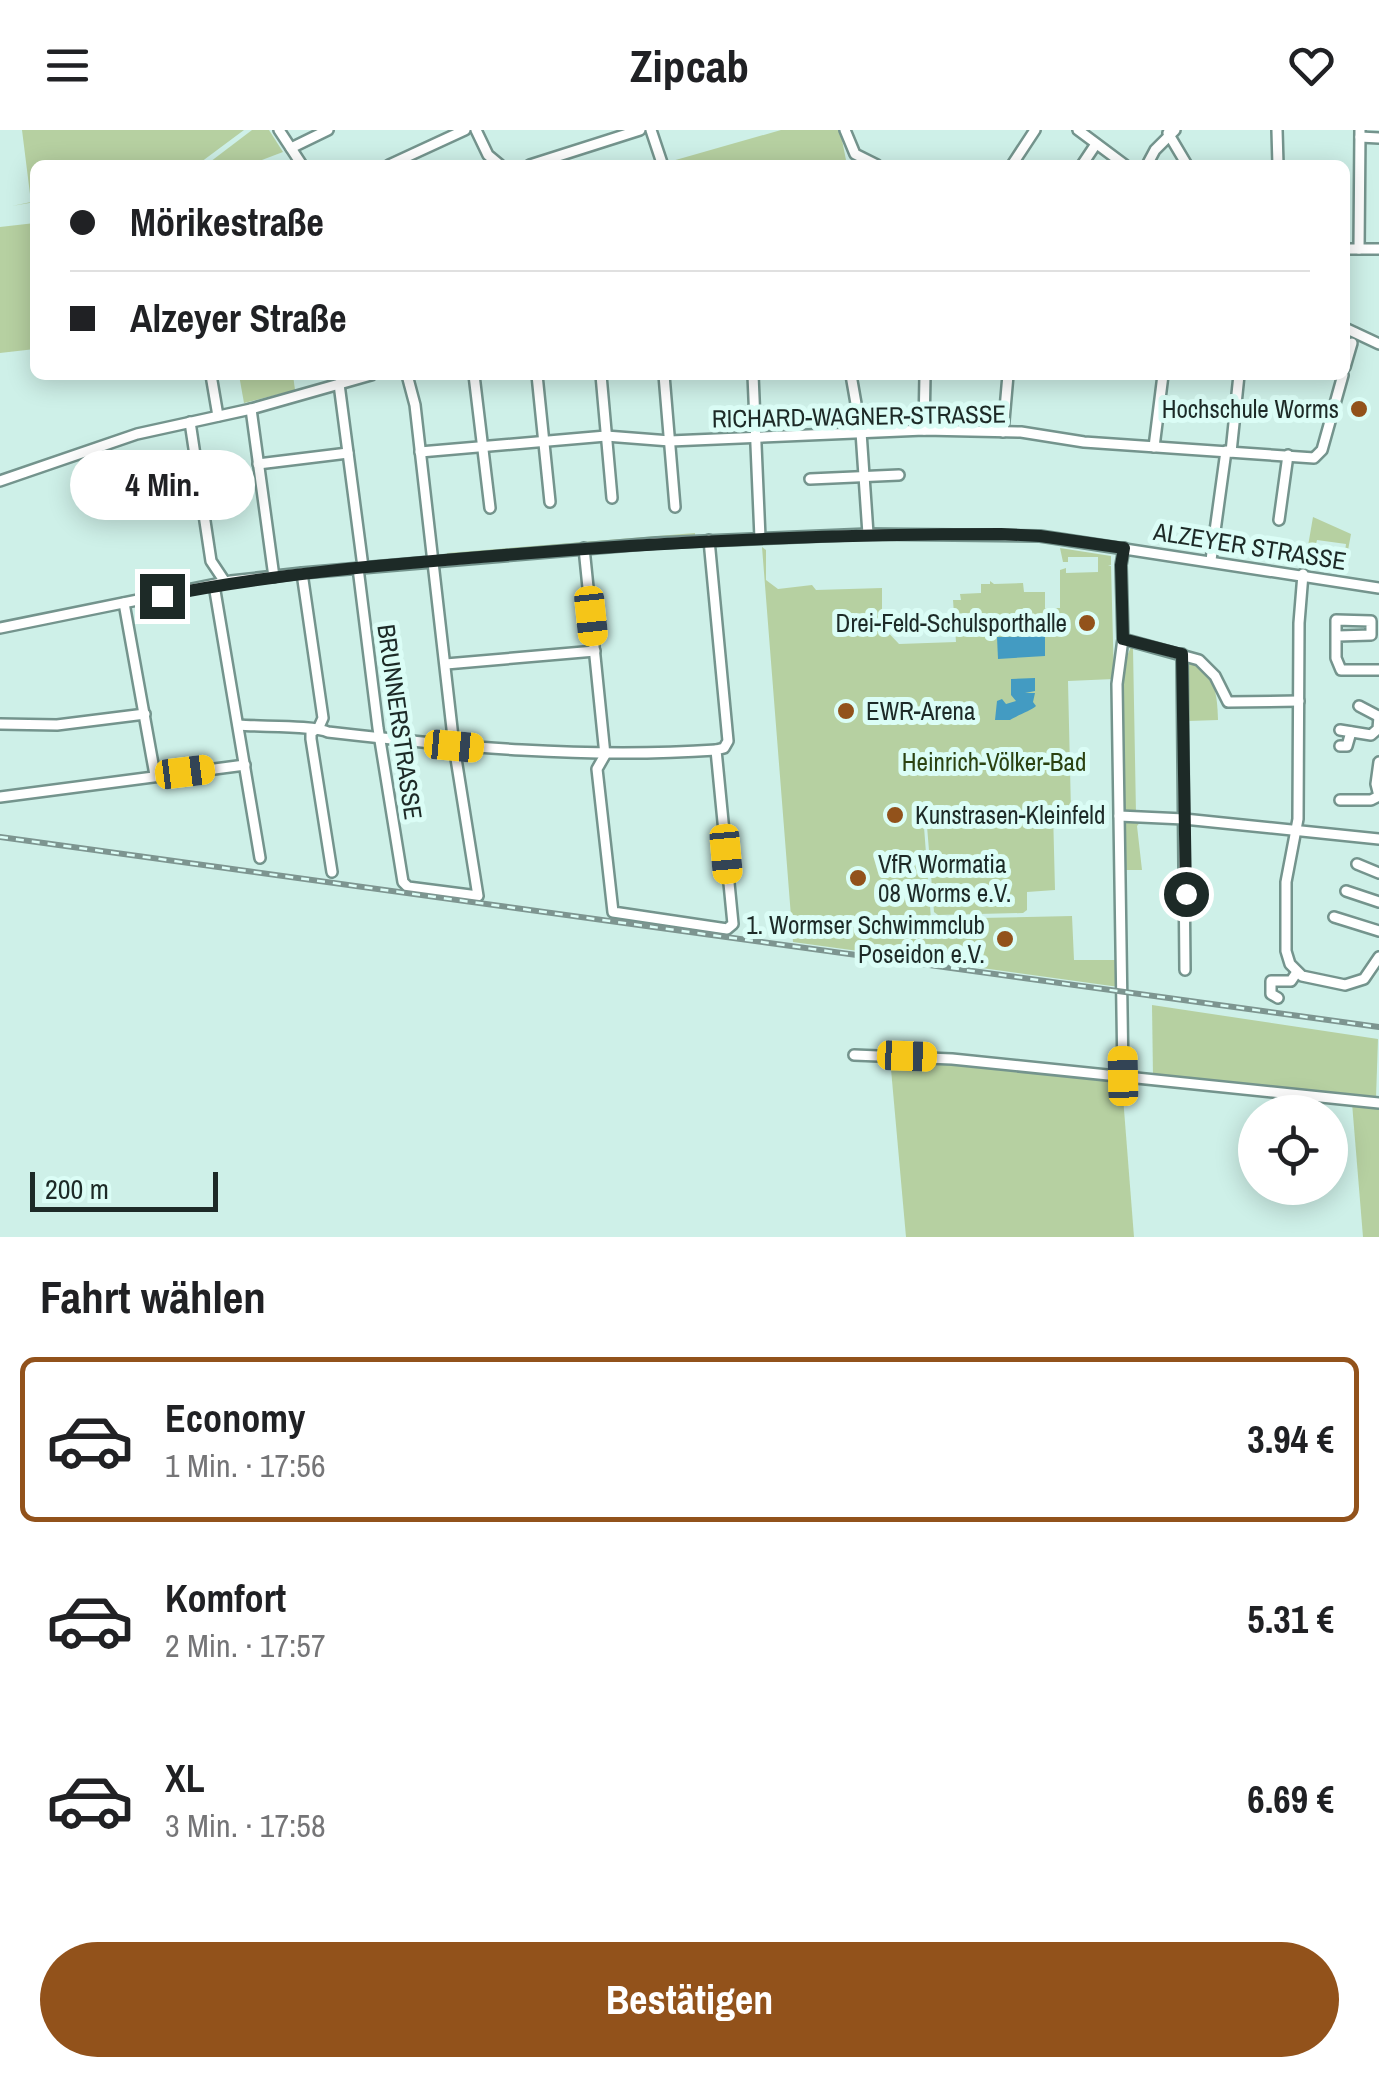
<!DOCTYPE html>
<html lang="de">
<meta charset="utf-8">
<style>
:root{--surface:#fff;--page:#f2f2f2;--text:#202124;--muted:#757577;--line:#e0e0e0;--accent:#92521b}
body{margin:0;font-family:"Archivo Narrow",sans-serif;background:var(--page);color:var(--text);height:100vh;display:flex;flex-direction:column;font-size:38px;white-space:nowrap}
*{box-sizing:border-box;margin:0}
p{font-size:32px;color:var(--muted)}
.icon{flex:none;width:55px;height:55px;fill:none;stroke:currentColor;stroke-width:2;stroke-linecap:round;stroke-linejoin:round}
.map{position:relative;height:1107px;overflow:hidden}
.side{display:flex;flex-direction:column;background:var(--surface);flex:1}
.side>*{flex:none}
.banner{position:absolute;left:30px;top:30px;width:1320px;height:220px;border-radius:15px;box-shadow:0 5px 25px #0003;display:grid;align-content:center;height:220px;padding:0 40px;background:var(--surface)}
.tools{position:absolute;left:1238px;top:965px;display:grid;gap:20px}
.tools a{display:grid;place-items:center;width:110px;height:110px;border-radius:50%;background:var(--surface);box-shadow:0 5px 25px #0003;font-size:50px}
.scale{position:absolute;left:30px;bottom:25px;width:188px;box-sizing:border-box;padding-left:10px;border:5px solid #1d2a27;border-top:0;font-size:28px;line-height:35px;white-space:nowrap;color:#1d2a27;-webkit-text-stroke:8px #dbfdf6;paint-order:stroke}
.end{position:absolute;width:45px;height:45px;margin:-22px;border:12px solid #1d2a27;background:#fff;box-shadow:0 0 0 5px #fff}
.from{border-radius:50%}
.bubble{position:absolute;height:70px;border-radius:35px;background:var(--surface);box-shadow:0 5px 25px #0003;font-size:32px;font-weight:700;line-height:70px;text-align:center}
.car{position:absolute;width:30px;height:60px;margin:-30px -15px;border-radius:12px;box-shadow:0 0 8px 2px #0007;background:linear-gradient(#f5c518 24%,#345 0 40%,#f5c518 0 76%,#345 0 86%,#f5c518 0)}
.banner b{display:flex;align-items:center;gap:35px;height:95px;font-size:38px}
.banner b+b{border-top:2px solid var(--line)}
.banner i{width:25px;height:25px;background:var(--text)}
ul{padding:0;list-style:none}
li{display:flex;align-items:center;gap:30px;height:165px;margin:0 20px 15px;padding:0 20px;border:5px solid transparent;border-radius:15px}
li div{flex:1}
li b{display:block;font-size:38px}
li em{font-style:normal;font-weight:700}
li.current{border-color:var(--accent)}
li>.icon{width:90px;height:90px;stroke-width:1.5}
h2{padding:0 40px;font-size:45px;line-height:120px}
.action{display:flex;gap:20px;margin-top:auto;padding:20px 40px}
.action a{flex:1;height:115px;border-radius:60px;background:var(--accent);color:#fff;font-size:40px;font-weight:700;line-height:115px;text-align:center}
header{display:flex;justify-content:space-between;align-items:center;height:130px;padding:0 40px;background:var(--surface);font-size:45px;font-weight:700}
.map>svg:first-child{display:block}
.green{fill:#b6d0a1}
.water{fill:#439bc2}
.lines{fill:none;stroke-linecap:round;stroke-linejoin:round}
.minor-casing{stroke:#74948d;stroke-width:14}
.minor{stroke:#fff;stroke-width:9}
.rail-casing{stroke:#7d9590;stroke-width:6}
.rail{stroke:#dbfdf6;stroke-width:2.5;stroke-dasharray:8;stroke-linecap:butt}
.route{stroke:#1d2a27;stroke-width:12}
.poi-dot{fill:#92521b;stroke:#dbfdf6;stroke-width:4}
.labels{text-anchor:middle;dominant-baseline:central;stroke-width:10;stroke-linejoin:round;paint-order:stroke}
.poi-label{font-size:25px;fill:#1d2a27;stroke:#dbfdf6;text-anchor:end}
.street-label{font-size:25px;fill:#1d2a27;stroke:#dbfdf6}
.park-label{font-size:25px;fill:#2b4211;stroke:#dbfdf6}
</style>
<header><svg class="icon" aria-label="menu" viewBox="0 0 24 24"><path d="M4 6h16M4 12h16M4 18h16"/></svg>Zipcab<svg class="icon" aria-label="heart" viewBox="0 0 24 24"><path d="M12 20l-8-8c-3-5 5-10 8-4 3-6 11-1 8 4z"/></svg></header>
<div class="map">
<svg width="1379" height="1107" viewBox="0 0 1379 1107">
<rect width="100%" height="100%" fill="#cef0e8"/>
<g class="green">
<path d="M22 0H244L197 35H35V72L12 76 31 72Z"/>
<path d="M252 0H269L283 22 249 35H206Z"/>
<path d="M781 0H840L847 35H658Z"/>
<path d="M35 93V219L0 223V97Z"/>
<path d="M239 245H293L295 260 244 273Z"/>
<path d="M1313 387 1351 404 1346 431 1341 435 1343 431 1324 428 1319 432 1321 422 1322 426 1344 429 1346 414 1317 410 1316 414 1308 416Z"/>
<path d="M695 403V406L447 425V423Z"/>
<path d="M762 417 766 420V450L778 459 812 455 816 460 882 458V496L899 514 956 512 953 470H961L960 464 981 463V454H990V451L994 454 1023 453 1024 462H1045V478H1060V440L1066 438V443L1098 442V427H1068V432H1063L1060 418 1111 426V435H1108L1111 436 1114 549 1068 551 1071 682 1053 681 1055 760 1027 762V780L1023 783 938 785 934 782 927 696 924 697 931 789 1072 786 1074 830H1119V857L793 812Z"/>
<path d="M1131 517 1133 518 1136 684 1127 683 1121 675C1121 625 1110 560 1131 517Z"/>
<path d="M1190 531C1216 545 1217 564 1218 590L1188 591 1187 533Z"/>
<path d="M1124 690 1141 691 1137 696 1142 740H1122Z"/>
<path d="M1152 875 1378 909 1376 968 1371 970 1153 947Z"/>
<path d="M890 928 949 930 1116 948 1122 954 1134 1107H906Z"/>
<path d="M1352 973 1379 976V1107H1363Z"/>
</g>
<g class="water">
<path d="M1045 506V526L998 529 997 507Z"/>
<path d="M1035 548V561L1025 563H1035L1033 572 1036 576C1032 580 1016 586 1010 590H995L997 571 1002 569 1006 574 1016 571 1011 565V549Z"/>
</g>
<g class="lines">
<defs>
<g id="minor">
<path d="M279 0 302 35"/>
<path d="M476 0 488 25 500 35"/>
<path d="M651 0 662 33"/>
<path d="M845 0 855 24 877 35"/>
<path d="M1078 0 1125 35"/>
<path d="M1277 0 1278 35"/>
<path d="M1168 3 1187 35"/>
<path d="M1360 7 1379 8"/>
<path d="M291 18 328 0"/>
<path d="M389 35 465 0"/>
<path d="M530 35 640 0"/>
<path d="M1012 35 1035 0"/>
<path d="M1082 35 1096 14"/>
<path d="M1147 35 1155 20 1175 0"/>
<path d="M1345 119H1379"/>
<path d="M1359 119 1360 0"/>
<path d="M1345 198 1379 214"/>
<path d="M1345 237 1352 213"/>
<path d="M211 245 218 286"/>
<path d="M474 245 490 378"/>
<path d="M537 245 550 372"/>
<path d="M601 245 612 368"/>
<path d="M664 245 675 377"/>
<path d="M753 245 760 408"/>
<path d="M851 245 861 302 868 404"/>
<path d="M339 254 363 437"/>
<path d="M251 279 274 447"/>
<path d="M190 292 211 431 225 452"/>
<path d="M924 300 925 245"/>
<path d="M1003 302 1008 245"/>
<path d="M1154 317 1163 245"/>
<path d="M420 322 606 306 670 311 924 300 1021 302 1084 312 1314 328 1322 320 1343 245"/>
<path d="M1231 322 1239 245"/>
<path d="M258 334 348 323"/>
<path d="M810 349 899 345"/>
<path d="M0 351 137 304 251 279 371 245"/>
<path d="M1279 390 1288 325"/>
<path d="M584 418 605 625 597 639 613 782 727 799 733 794 716 620 724 618 728 611 709 410"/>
<path d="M1211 430 1226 321"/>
<path d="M358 438 378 598 403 752 408 757 478 766 454 616 415 275 407 245"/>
<path d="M302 443 323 588 319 597 311 603V609L332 742"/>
<path d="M1303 444 1299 493 1298 689 1286 752V821L1290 834 1302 846 1345 855 1364 849 1379 827"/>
<path d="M214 455 260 728"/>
<path d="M124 473 155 645"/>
<path d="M0 498 231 451 302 443 656 413 868 404 1040 406 1379 458"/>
<path d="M1338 506 1371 505V491L1336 490V528L1341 540H1379"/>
<path d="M1123 509 1199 530 1215 546 1228 572 1299 571"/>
<path d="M1182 524 1185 840"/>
<path d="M446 534 595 521"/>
<path d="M1359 576 1378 586"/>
<path d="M0 594 57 595 145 584"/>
<path d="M239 595C259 597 315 595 328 602 458 617 585 629 716 620"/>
<path d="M1340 600 1371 605 1378 599 1379 586"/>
<path d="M1340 616H1347L1351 602"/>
<path d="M1379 632 1376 654 1379 666"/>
<path d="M0 667 245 635"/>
<path d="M1340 670H1371L1379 666"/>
<path d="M1119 686 1184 689 1379 709"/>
<path d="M1357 734 1379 743"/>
<path d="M1346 761 1379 772"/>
<path d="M1334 787 1379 801"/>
<path d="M1278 868 1271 864V851H1291L1297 842"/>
<path d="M854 925 952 929 1379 973"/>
<path d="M1123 946 1117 554 1123 509 1121 435 1124 418"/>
</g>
</defs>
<use href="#minor" class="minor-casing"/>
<use href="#minor" class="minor"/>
<defs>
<path id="rail" d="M0 707 1379 897"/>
</defs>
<use href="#rail" class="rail-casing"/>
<use href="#rail" class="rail"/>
</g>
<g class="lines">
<path class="route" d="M162 466C272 444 382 435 493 426 662 412 831 404 1001 404L1040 406 1124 418 1121 435 1123 509 1182 524 1186 764"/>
</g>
<g class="poi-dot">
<circle cx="1359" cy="279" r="10"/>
<circle cx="1087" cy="493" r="10"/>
<circle cx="846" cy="581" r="10"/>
<circle cx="895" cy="685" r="10"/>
<circle cx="858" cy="748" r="10"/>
<circle cx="1005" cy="809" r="10"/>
</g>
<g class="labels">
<g class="poi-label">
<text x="1339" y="279">Hochschule Worms</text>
<text x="1067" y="493">Drei-Feld-Schulsporthalle</text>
<text x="866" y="581" text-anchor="start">EWR-Arena</text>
<text x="915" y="685" text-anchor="start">Kunstrasen-Kleinfeld</text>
<text x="878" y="734" text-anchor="start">VfR Wormatia<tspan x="878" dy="29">08 Worms e.V.</tspan></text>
<text x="985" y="795">1. Wormser Schwimmclub<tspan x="985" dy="29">Poseidon e.V.</tspan></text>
</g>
<g class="street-label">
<text transform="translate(859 286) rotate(-1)">RICHARD-WAGNER-STRASSE</text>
<text transform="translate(1250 416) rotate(9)">ALZEYER STRASSE</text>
<text transform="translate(400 592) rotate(82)">BRUNNERSTRASSE</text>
</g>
<g class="park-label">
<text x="994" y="632">Heinrich-Völker-Bad</text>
</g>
</g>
</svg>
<div class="tools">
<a><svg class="icon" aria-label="locate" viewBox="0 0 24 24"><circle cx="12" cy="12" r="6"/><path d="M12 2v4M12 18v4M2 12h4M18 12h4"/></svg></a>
</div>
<div class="scale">200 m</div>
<i class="end from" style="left:1186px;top:764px"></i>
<i class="end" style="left:162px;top:466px"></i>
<div class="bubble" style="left:70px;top:320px;width:185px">4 Min.</div>
<i class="car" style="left:591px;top:486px;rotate:174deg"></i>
<i class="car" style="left:454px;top:616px;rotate:95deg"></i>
<i class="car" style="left:185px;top:642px;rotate:83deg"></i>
<i class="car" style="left:726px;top:724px;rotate:175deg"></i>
<i class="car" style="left:907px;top:926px;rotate:92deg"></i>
<i class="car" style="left:1123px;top:946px;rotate:359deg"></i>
<div class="banner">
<b><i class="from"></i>Mörikestraße</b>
<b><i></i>Alzeyer Straße</b>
</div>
</div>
<section class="side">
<h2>Fahrt wählen</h2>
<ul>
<li class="current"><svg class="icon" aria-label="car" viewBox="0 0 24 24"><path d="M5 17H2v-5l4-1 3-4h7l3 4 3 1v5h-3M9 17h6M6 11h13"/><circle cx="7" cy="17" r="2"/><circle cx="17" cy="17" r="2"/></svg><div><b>Economy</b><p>1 Min. · 17:56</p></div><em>3.94 €</em></li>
<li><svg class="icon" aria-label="car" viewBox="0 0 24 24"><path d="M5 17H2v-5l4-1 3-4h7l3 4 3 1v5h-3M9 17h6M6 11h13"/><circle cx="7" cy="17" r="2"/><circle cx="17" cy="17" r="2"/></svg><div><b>Komfort</b><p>2 Min. · 17:57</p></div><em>5.31 €</em></li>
<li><svg class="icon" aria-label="car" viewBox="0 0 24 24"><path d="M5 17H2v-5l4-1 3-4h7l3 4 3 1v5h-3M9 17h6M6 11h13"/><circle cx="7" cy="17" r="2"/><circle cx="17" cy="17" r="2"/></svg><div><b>XL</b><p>3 Min. · 17:58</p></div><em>6.69 €</em></li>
</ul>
<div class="action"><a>Bestätigen</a></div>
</section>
